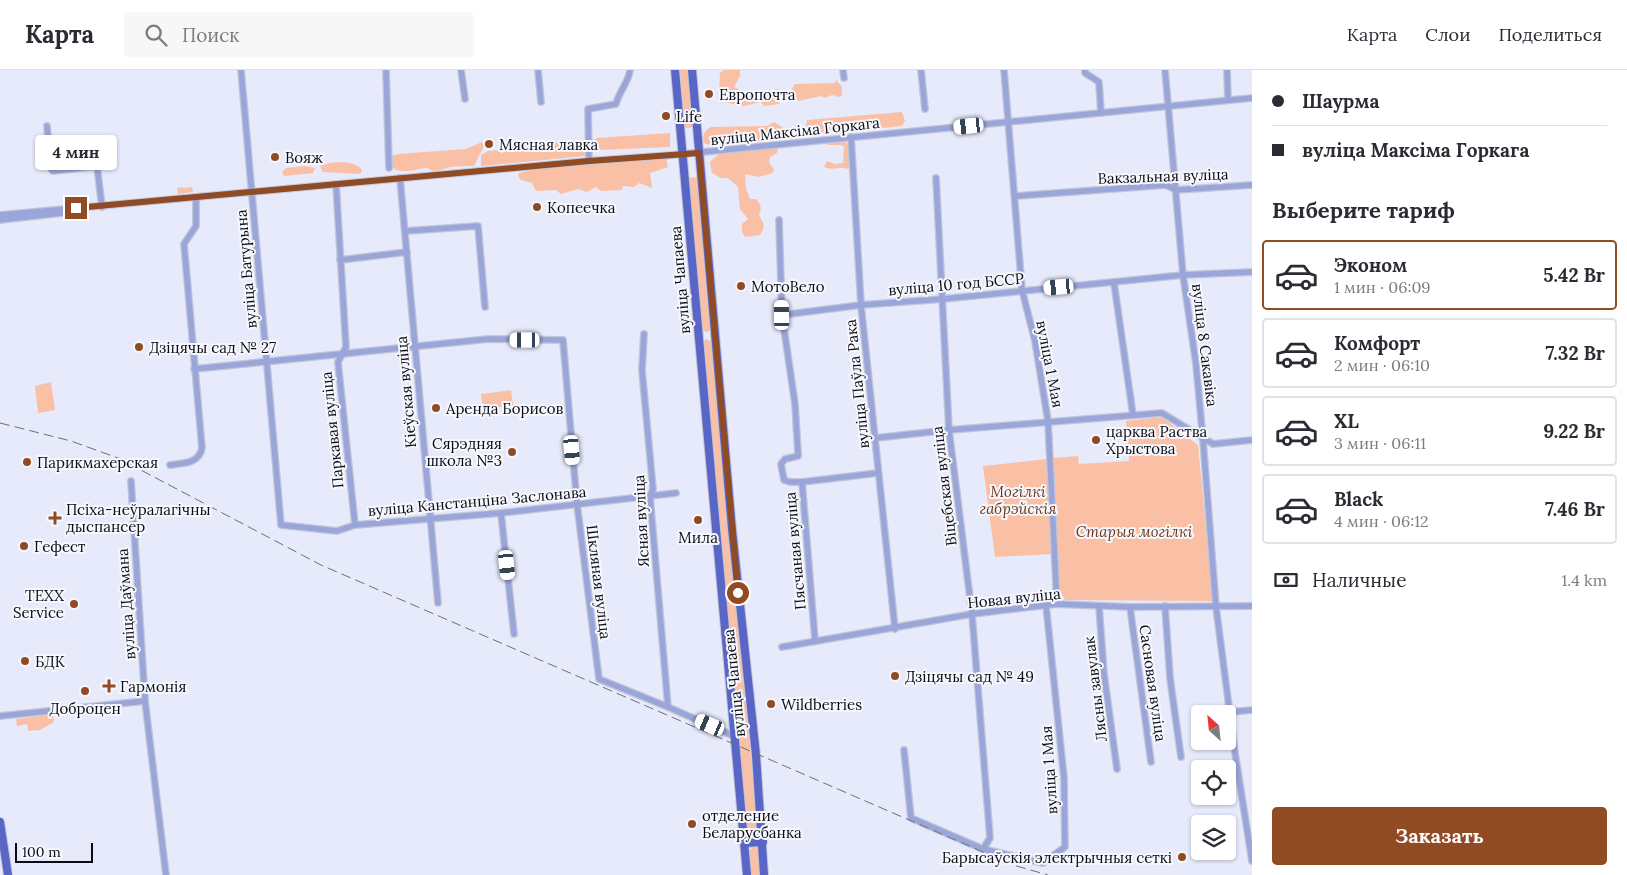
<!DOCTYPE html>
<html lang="ru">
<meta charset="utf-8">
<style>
:root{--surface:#fff;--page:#f7f7f7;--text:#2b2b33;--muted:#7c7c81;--line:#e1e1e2;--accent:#904a24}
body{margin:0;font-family:Lora,serif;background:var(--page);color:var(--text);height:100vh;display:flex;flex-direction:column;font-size:19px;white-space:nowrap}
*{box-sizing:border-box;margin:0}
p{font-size:16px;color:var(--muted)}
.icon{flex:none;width:28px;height:28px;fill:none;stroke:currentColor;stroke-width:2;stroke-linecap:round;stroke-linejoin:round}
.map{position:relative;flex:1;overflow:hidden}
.panel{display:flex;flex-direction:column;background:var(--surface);width:375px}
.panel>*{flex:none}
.guide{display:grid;align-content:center;height:110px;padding:0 20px;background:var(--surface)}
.needle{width:32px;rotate:333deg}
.buttons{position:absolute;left:1191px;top:635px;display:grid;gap:10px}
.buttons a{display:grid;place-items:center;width:45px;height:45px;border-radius:5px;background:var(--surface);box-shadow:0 1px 4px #0004;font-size:25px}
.scale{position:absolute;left:15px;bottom:12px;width:78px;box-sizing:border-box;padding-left:5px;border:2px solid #0a0c14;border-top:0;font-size:14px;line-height:18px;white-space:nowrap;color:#0a0c14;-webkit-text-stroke:4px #f7f8fe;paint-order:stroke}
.end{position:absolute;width:22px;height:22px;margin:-11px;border:6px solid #904a24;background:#fff;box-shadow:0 0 0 2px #fff}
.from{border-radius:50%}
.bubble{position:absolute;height:35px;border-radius:5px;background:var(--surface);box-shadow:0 1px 4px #0004;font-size:16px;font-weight:700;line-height:35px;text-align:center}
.car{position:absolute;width:15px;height:30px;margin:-15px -8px;border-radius:6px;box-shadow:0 0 4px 1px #0007;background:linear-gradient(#fff 24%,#345 0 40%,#fff 0 76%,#345 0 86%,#fff 0)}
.guide b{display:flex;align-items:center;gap:18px;height:48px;font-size:19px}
.guide b+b{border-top:1px solid var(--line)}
.guide i{width:12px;height:12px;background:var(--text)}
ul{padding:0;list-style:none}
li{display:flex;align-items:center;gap:15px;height:70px;margin:0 10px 8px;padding:0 10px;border:2px solid var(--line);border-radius:5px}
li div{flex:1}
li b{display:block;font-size:19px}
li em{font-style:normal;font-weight:700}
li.current{border-color:var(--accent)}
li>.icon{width:45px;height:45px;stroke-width:1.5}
h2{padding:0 20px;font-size:22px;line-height:60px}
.pay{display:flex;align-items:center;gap:12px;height:55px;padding:0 20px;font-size:19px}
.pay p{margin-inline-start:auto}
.button{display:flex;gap:10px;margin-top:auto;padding:10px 20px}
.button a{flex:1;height:58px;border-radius:5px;background:var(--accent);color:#fff;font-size:20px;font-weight:700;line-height:58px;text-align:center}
header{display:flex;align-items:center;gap:30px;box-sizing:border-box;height:70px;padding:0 25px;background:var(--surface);border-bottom:1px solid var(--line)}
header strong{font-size:24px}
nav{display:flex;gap:28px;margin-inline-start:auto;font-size:18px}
.search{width:350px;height:45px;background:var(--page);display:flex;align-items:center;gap:12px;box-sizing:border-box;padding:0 18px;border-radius:5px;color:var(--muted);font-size:19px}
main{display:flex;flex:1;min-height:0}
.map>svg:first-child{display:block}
.green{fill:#fac0a5}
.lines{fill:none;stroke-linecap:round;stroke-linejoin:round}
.minor-casing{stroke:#c3c6d6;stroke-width:8}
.major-casing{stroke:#c3c6d6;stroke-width:10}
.minor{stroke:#9aa5da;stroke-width:5.5}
.major{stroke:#5a66c6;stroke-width:8}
.rail{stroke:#6c6f7b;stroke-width:1;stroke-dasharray:10 5;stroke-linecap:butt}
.route{stroke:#904a24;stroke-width:6}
.poi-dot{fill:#904a24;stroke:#f7f8fe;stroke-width:2}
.labels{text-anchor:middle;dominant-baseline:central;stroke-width:4;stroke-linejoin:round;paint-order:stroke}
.poi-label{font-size:15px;fill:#0a0c14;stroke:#f7f8fe;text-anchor:start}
.street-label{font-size:15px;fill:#0a0c14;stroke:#f7f8fe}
.park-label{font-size:15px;font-style:italic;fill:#6d381b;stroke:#f7f8fe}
</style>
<header>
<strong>Карта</strong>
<div class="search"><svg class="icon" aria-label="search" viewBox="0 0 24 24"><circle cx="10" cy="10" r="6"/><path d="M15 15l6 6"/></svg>Поиск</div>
<nav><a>Карта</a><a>Слои</a><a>Поделиться</a></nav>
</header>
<main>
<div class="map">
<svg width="1252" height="805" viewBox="0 0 1252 805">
<rect width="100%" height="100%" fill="#e6eafb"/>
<g class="green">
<path d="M680 0H691L696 57 685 58Z"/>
<path d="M724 0H740V6L734 17 748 24 778 19 781 25 779 34 764 36 761 32 744 36 723 32 727 30 725 25 719 23 720 3Z"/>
<path d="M836 10 842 17V25L839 27 832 25 824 28 821 26 798 31 792 28 790 22 795 14 835 13Z"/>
<path d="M902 42 905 51 902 56 851 61 846 58 844 60H826L822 63 810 62 806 55 807 50Z"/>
<path d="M774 52 785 59C773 67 779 71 762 69L756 73 737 71 722 73 718 68 708 75 704 73C702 66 704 60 711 57L767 56Z"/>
<path d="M670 63V77L600 80 595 77 593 70 597 68Z"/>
<path d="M586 70 585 86 481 96V85L488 81 498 80 502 84 507 77Z"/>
<path d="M842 70 849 75 851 95 848 99C839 96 833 101 824 97L827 91 835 94 843 93 844 77 842 75H827L829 72Z"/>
<path d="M482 72 484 76 474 96C466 96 458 96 450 97 445 98 440 101 435 101 431 101 428 97 424 98 416 100 386 108 392 86L398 84 466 79Z"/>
<path d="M755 78H778L777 83 770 87 769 93 774 99 773 103 759 107 745 104 746 118 750 129H756C761 134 762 139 759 145 764 154 766 156 760 165L745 167 742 162V154L748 149 740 139 738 117 728 108H721L712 103 710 92 719 84Z"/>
<path d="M666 88 668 97 650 103 652 118 639 113 634 117 623 116 622 120 601 121 596 117 587 122 578 119 561 124 556 120 536 121 532 113 521 110 518 106 519 103 531 100Z"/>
<path d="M329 93C339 92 356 91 362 100L360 104 323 102 320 96Z"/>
<path d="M305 96 315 98 313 103 284 106 282 102 286 98Z"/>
<path d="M697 107 711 259 707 262 701 260 688 108Z"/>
<path d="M182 117 184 118 192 117 193 122 178 124 177 118Z"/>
<path d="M706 269 713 272 735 518 732 520H728L725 515 703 273Z"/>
<path d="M51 312 55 340 38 343 35 316Z"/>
<path d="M511 320 513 335 483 339 481 324Z"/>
<path d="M1162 347 1198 375 1213 531 1065 530 1060 521 1053 388 1078 386 1079 394 1129 391 1126 351Z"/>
<path d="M1047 389 1052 484 995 487 983 396Z"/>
<path d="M731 525 737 530 758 765 756 769H751L747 765 725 531Z"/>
<path d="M53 644 54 652 40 660 28 661 27 654 17 656 16 649Z"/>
<path d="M754 776 759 779 762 805H751L749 781Z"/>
</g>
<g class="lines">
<defs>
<g id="minor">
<path d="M241 0 281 455 337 461 355 455 501 443 676 423"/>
<path d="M386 0 389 98"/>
<path d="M461 0 465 29"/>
<path d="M538 0 541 32"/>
<path d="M843 0 844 8"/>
<path d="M921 0 925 39"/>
<path d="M1004 0 1022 220 1035 271 1048 351 1057 534"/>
<path d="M1085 0V3L1099 12 1101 43"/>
<path d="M1165 0 1183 205 1196 294 1203 370 1216 537 1235 683 1252 791"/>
<path d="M1227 0 1228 30"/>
<path d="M47 56 51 99 53 101 97 96 102 137"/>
<path d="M851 67 861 235 895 559"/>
<path d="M589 91 588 39 616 34C619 21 629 12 630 0"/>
<path d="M400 108 438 533"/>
<path d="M936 108 949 360 972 544 990 768 983 779"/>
<path d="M336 114 346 277 338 292 355 455"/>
<path d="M1016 126 1166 115 1176 120 1252 115"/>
<path d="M0 145 589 91 673 85 1252 28"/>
<path d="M0 150 80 141"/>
<path d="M779 150 782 245 795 334 798 383V386L785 389 781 394 784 410 790 412H802L815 570"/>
<path d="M406 161 478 156 485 237"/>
<path d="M340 190 407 182"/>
<path d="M1114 213 1133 345"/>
<path d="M782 245 861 235 943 229 1183 205 1252 202"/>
<path d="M644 264 642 300 653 419 650 427 668 637"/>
<path d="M194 299 488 269 563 270 577 434 599 609 668 637 736 667"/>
<path d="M875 368 949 360 1162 343 1213 374 1252 370"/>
<path d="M170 395C183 393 199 394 202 378L184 174 196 156V127"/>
<path d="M131 411 145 631 166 805"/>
<path d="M802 412 878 403"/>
<path d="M501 443 514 564"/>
<path d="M1099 536 1104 604 1117 699"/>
<path d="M1165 536 1170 608 1181 687"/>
<path d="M1130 537 1151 692"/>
<path d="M782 577 972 544 1057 534 1130 537 1252 536"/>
<path d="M1230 642 1252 640"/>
<path d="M0 646 145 631"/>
<path d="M904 680 911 748 983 779 1043 793 1065 777 1064 708 1046 535"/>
</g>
<g id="major">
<path d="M675 0 747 805"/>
<path d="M692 0 732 459 756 685 764 805"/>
<path d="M0 752 8 805"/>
<path d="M745 773 763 772"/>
</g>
</defs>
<use href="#minor" class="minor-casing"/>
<use href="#major" class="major-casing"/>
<use href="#minor" class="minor"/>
<use href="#major" class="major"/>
<path class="rail" d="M0 353 71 371 118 388 321 495 1013 795 1048 805"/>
</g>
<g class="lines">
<path class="route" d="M76 138 589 91 699 83 738 523"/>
</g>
<g class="poi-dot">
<circle cx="709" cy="24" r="5"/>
<circle cx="666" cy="46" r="5"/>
<circle cx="489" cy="74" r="5"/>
<circle cx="275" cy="87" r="5"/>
<circle cx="537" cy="137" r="5"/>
<circle cx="741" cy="216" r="5"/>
<circle cx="139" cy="277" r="5"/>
<circle cx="436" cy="338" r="5"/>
<circle cx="1096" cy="370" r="5"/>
<circle cx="512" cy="382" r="5"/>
<circle cx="27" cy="392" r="5"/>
<path d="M52.5 440.5h5v5h5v5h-5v5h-5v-5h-5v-5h5z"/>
<circle cx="698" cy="450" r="5"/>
<circle cx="24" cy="476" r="5"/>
<circle cx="74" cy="534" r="5"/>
<circle cx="25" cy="591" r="5"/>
<circle cx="895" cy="606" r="5"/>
<path d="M106.5 608.5h5v5h5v5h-5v5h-5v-5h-5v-5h5z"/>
<circle cx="85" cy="621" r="5"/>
<circle cx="771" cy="634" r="5"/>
<circle cx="692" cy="754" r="5"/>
<circle cx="1182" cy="787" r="5"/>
</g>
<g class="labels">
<g class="poi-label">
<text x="719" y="24">Европочта</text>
<text x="676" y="46">Life</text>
<text x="499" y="74">Мясная лавка</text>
<text x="285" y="87">Вояж</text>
<text x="547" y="137">Копеечка</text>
<text x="751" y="216">МотоВело</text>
<text x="149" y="277">Дзіцячы сад № 27</text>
<text x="446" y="338">Аренда Борисов</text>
<text x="1106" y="361">царква Раства<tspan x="1106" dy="17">Хрыстова</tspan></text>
<text x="502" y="373" text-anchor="end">Сярэдняя<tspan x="502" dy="17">школа №3</tspan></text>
<text x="37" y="392">Парикмахерская</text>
<text x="66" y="439">Псіха-неўралагічны<tspan x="66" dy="17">дыспансер</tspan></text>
<text x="698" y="467" text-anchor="middle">Мила</text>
<text x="34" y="476">Гефест</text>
<text x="64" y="525" text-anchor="end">TEXX<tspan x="64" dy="17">Service</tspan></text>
<text x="35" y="591">БДК</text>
<text x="905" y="606">Дзіцячы сад № 49</text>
<text x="120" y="616">Гармонія</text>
<text x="781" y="634">Wildberries</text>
<text x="85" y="638" text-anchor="middle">Доброцен</text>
<text x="702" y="745">отделение<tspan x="702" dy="17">Беларусбанка</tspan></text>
<text x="1172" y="787" text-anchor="end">Барысаўскія электрычныя сеткі</text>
</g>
<g class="street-label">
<text transform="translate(795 61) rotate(-6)">вуліца Максіма Горкага</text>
<text transform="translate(1163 106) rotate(-2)">Вакзальная вуліца</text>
<text transform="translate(246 199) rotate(-95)">вуліца Батурына</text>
<text transform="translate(680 210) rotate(-95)">вуліца Чапаева</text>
<text transform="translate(956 214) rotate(-5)">вуліца 10 год БССР</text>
<text transform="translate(1205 275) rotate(83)">вуліца 8 Сакавіка</text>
<text transform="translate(1050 294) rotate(79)">вуліца 1 Мая</text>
<text transform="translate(857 314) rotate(-96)">вуліца Паўла Рака</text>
<text transform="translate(406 322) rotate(-95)">Кіеўская вуліца</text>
<text transform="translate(332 360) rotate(-96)">Паркавая вуліца</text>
<text transform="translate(944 416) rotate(-97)">Віцебская вуліца</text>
<text transform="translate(477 431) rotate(-5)">вуліца Канстанціна Заслонава</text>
<text transform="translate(641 451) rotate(-93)">Ясная вуліца</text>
<text transform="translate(795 481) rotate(-95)">Пясчаная вуліца</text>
<text transform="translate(599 512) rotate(83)">Шкляная вуліца</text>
<text transform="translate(1014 528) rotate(-6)">Новая вуліца</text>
<text transform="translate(126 534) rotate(-94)">вуліца Даўмана</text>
<text transform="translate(734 613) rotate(-96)">вуліца Чапаева</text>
<text transform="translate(1153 613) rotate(82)">Сасновая вуліца</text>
<text transform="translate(1095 619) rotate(-97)">Лясны завулак</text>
<text transform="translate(1049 700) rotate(-94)">вуліца 1 Мая</text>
</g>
<g class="park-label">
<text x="1018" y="421">Могілкі<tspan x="1018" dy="17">габрэйскія</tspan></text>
<text x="1134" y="461">Старыя могілкі</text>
</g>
</g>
</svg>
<div class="buttons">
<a><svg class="needle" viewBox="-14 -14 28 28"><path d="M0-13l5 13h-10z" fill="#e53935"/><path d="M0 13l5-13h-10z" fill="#7c7c81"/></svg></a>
<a><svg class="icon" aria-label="locate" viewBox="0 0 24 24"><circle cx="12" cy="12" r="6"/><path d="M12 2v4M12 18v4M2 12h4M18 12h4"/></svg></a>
<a><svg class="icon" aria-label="layers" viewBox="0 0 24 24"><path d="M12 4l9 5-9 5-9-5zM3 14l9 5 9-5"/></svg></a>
</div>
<div class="scale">100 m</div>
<i class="end from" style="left:738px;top:523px"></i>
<i class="end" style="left:76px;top:138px"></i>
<div class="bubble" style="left:35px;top:65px;width:82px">4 мин</div>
<i class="car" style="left:969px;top:56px;rotate:264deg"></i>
<i class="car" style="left:1059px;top:217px;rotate:265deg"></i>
<i class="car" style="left:782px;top:245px;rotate:359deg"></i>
<i class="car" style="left:525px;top:270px;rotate:270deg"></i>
<i class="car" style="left:572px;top:380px;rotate:175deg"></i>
<i class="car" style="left:507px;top:495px;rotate:174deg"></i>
<i class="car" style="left:710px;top:655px;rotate:293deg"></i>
</div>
<section class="panel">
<div class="guide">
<b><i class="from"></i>Шаурма</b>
<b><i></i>вуліца Максіма Горкага</b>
</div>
<h2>Выберите тариф</h2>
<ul>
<li class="current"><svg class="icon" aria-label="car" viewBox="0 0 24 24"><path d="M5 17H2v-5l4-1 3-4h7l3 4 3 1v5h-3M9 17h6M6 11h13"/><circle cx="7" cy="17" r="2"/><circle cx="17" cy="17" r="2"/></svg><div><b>Эконом</b><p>1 мин · 06:09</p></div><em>5.42 Br</em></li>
<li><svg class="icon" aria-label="car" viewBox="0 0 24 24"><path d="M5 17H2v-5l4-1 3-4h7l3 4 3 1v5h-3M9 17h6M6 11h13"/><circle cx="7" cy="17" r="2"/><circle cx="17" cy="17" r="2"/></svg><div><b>Комфорт</b><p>2 мин · 06:10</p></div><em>7.32 Br</em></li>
<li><svg class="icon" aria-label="car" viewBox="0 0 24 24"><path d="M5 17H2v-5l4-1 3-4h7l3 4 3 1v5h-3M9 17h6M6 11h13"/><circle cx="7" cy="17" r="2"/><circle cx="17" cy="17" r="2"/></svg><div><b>XL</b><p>3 мин · 06:11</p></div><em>9.22 Br</em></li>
<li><svg class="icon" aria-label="car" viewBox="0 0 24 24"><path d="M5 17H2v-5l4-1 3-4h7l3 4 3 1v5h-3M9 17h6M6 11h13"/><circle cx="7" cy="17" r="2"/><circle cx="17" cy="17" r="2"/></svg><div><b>Black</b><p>4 мин · 06:12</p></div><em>7.46 Br</em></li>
</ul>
<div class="pay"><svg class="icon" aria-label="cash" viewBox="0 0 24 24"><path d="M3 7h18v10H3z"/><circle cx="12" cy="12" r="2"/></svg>Наличные<p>1.4 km</p></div>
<div class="button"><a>Заказать</a></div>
</section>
</main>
